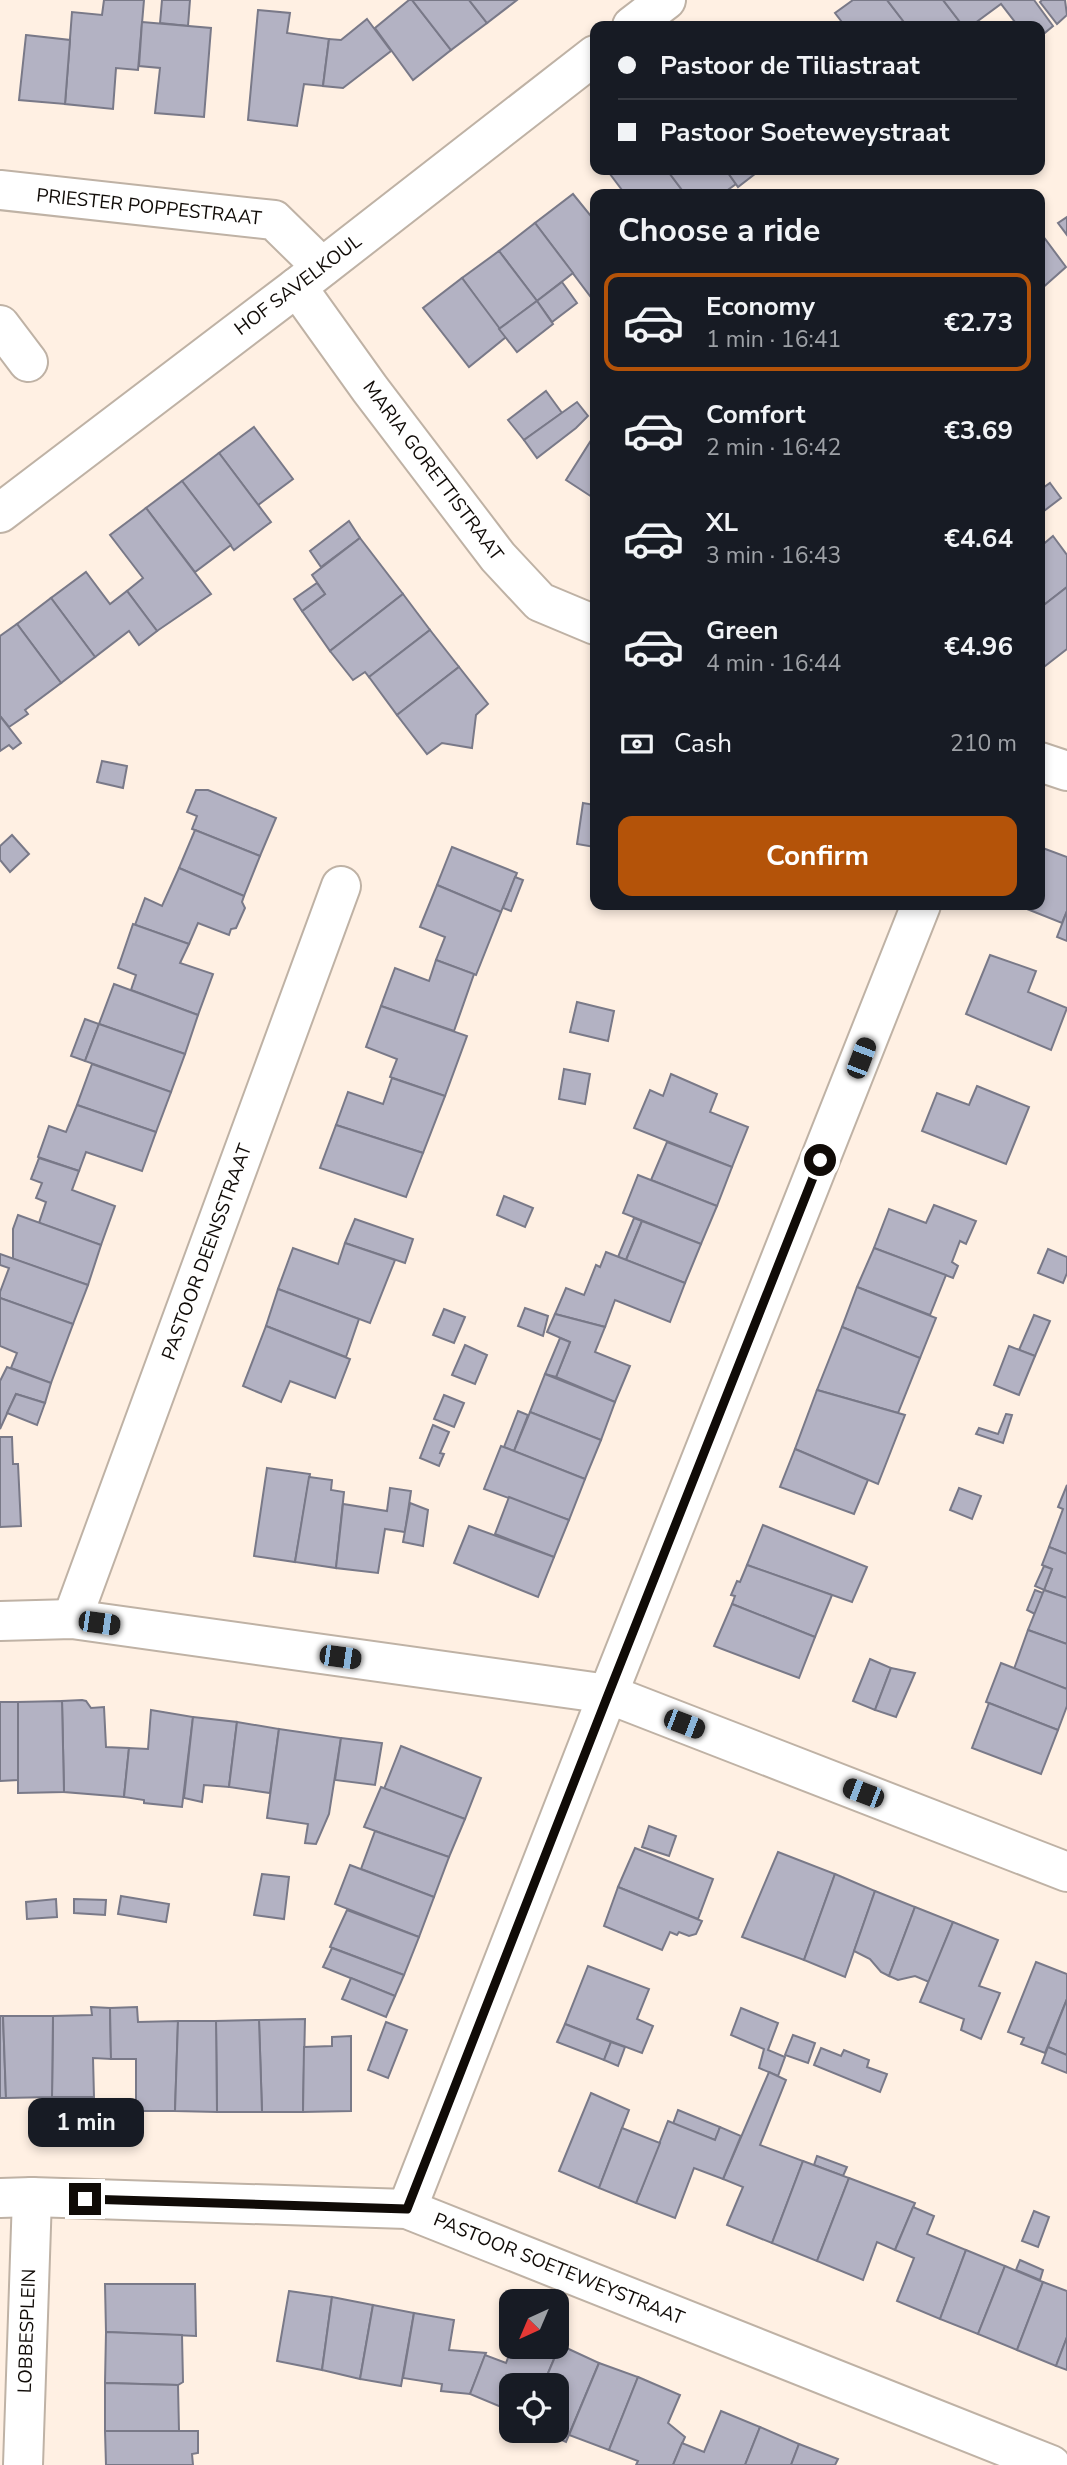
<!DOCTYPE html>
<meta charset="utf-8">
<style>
:root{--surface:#171b24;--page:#242831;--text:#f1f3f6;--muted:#9ea1a6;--line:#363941;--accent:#b45309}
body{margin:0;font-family:"Nunito Sans",sans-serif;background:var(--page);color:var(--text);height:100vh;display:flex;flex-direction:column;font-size:26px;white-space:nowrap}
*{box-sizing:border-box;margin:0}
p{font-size:23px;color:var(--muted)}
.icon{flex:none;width:38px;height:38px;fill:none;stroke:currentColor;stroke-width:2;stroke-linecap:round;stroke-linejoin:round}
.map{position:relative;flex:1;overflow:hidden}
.drawer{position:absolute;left:590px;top:189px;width:455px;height:721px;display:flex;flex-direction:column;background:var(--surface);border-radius:14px;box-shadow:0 4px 10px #0003}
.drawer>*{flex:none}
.banner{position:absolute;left:590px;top:21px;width:455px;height:154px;border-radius:14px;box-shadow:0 4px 10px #0003;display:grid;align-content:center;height:154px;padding:0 28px;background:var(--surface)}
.needle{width:46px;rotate:224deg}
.controls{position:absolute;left:499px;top:2289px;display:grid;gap:14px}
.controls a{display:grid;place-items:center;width:70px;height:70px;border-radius:14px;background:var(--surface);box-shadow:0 4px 10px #0003;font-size:35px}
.end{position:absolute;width:32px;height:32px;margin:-16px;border:9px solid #100b07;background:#fff;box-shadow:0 0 0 4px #fff}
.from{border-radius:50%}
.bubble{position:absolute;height:49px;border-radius:14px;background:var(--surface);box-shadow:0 4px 10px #0003;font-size:23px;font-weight:700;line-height:49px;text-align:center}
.car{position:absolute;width:21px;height:42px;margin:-21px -10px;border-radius:9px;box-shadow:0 0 5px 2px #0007;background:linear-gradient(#222 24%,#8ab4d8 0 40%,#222 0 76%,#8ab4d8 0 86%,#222 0)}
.banner b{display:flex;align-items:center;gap:24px;height:66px;font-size:26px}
.banner b+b{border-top:2px solid var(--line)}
.banner i{width:18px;height:18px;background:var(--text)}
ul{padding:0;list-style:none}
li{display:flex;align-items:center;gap:21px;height:98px;margin:0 14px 10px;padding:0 14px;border:4px solid transparent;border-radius:14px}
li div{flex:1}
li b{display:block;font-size:26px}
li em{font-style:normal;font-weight:700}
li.selected{border-color:var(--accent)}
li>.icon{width:63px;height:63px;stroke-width:1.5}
h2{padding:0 28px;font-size:32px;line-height:84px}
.pay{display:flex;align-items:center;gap:18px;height:77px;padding:0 28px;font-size:26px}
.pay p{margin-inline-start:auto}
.action{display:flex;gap:14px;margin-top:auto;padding:14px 28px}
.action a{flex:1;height:80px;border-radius:14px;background:var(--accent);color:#fff;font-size:28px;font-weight:700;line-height:80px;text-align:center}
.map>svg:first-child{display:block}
.building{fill:#b3b2c3;stroke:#797988;stroke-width:2}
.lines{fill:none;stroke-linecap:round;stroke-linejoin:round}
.minor-casing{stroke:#bfb2a5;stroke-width:42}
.minor{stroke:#fff;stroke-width:38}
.route{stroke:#100b07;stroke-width:9}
.labels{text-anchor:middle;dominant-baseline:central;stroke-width:5;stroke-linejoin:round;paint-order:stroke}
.street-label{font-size:19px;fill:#100b07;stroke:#fff}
</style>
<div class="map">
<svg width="1067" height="2465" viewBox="0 0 1067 2465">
<rect width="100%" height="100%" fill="#fff0e3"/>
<g class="building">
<path d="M104 0H144L138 70 116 68 113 109 65 104 72 12 102 15Z"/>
<path d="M162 0H190L188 26 160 23Z"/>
<path d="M409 0H412L451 50 413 80 375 28Z"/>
<path d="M412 0H469L487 23 451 50Z"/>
<path d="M469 0H517L487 23Z"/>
<path d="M853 0H887L907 26H845L835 13Z"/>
<path d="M887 0H943L963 26H907Z"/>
<path d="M943 0H1034L1053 26 1040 37V26H1018L1001 4 971 26H963Z"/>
<path d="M1042 0H1065L1067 15 1057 24 1040 2Z"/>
<path d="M258 10 290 13 287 33 329 39 323 86 304 84 297 126 248 120Z"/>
<path d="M367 19 391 51 343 88 323 86 329 39 341 40Z"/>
<path d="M142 22 211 28 204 117 155 113 160 68 139 66Z"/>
<path d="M26 35 70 40 65 104 19 100Z"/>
<path d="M607 170H667L685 194H625Z"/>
<path d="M667 170H726L736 184 722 194H685Z"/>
<path d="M726 170H760L738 187Z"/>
<path d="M573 194 595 221V292L590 296 535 223Z"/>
<path d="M1067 217V235L1058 223Z"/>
<path d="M535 223 573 273 537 301 499 251Z"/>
<path d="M1040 232 1066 267 1040 290Z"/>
<path d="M499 251 537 301 499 329 462 278Z"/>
<path d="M462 278 506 337 469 367 423 308Z"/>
<path d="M562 282 577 303 552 322 537 301Z"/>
<path d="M537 301 553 324 517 352 499 329Z"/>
<path d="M546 391 562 413 524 440 508 420Z"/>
<path d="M577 402 588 416 576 428 537 458 524 440Z"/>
<path d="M254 427 293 479 258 505 219 453Z"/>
<path d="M595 434V499L566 480Z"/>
<path d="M219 453 271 522 234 550 182 481Z"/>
<path d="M182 481 231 545 195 572 146 508Z"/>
<path d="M1050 483 1061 498 1040 514V490Z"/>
<path d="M146 508 211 594 157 631 127 591 143 578 110 535Z"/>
<path d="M349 521 360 538 321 567 310 551Z"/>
<path d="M1053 536 1067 555V587L1040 608V547Z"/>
<path d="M360 538 403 594 330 651 302 611 325 594 312 575Z"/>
<path d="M86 572 110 604 127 591 157 631 139 645 129 631 95 657 51 598Z"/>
<path d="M317 583 325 594 302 611 294 599Z"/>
<path d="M1067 587V649L1040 670V608Z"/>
<path d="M403 594 430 630 369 677 365 672 353 680 330 651Z"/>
<path d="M51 598 95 657 61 683 17 624Z"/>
<path d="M17 624 61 683 25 710 28 714 9 727 0 716V636Z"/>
<path d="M430 630 459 667 397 715 369 677Z"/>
<path d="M459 667 488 704 476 715 472 748 442 743 427 754 397 715Z"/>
<path d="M0 716 21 743 13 749 9 745 0 751Z"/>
<path d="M102 761 127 766 123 788 97 782Z"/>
<path d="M196 790H208L276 818 260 856 192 829 197 816 187 812Z"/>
<path d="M583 803 595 805V847L577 844Z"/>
<path d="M195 830 260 856 244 896 179 868Z"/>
<path d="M12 835 29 854 10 872 0 860V846Z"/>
<path d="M452 847 517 873 501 912 437 885Z"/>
<path d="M1040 847 1067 857V911L1062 923 1017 905H1040Z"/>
<path d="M179 868 244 896 242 902 245 908 236 928 231 929 229 935 198 923 189 944 135 925 145 898 162 906Z"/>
<path d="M515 877 523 880 511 911 503 908Z"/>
<path d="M437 885 501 912 476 975 436 960 445 937 420 927Z"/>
<path d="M1067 911V941L1057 937Z"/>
<path d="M133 924 189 944 180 963 213 974 198 1015 131 990 136 975 118 968Z"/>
<path d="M990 955 1036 971 1028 992 1067 1008 1051 1050 966 1014Z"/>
<path d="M436 960 474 974 454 1031 381 1006 395 968 429 981Z"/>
<path d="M114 984 198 1015 185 1054 99 1024Z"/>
<path d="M577 1002 614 1011 608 1041 570 1032Z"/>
<path d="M381 1006 467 1036 445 1096 390 1077 397 1059 366 1047Z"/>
<path d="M85 1019 99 1024 85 1061 71 1056Z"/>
<path d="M99 1024 185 1054 171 1092 85 1061Z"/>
<path d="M92 1064 171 1092 156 1132 77 1105Z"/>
<path d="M564 1069 590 1074 585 1104 559 1099Z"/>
<path d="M671 1074 717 1094 710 1112 748 1127 732 1167 634 1128 650 1090 663 1096Z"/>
<path d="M392 1078 445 1096 423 1153 336 1125 348 1092 383 1104Z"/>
<path d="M977 1086 1029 1107 1006 1164 922 1131 937 1093 969 1105Z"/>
<path d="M77 1105 156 1132 142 1171 86 1152 79 1171 38 1157 49 1126 66 1132Z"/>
<path d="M336 1125 423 1153 406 1197 320 1168Z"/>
<path d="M667 1142 732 1167 717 1206 651 1180Z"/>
<path d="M39 1158 79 1171 72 1190 115 1206 101 1245 39 1223 46 1202 36 1198 42 1183 31 1179Z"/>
<path d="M638 1175 717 1206 701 1244 623 1213Z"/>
<path d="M504 1196 533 1208 525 1227 497 1215Z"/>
<path d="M934 1205 976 1221 966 1244 960 1241 952 1262 958 1266 953 1278 874 1248 889 1209 926 1223Z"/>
<path d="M18 1215 101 1245 88 1285 13 1259V1229Z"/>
<path d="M634 1218 642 1221 626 1260 618 1257Z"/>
<path d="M355 1219 413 1239 405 1263 345 1243Z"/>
<path d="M642 1221 701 1244 685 1283 626 1260Z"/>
<path d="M345 1243 395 1260 370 1323 278 1289 293 1248 338 1264Z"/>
<path d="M874 1248 946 1275 930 1315 857 1287Z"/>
<path d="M1048 1249 1067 1257V1273L1063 1283 1038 1273Z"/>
<path d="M606 1252 685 1283 670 1322 615 1300 605 1327 555 1314 566 1288 584 1295 596 1265 600 1267Z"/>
<path d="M0 1254 88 1285 73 1324 0 1298V1292L9 1268 0 1265Z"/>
<path d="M857 1287 936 1318 920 1358 842 1327Z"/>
<path d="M278 1289 359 1319 346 1357 266 1326Z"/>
<path d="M0 1298 73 1324 51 1383 11 1368 17 1353 0 1346Z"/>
<path d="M525 1308 548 1316 543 1336 518 1326Z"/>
<path d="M444 1309 465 1317 454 1343 433 1335Z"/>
<path d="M555 1314 605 1327 595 1352 630 1366 615 1402 556 1377 570 1342 547 1332Z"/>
<path d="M1034 1315 1050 1321 1035 1356 1019 1350Z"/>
<path d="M266 1326 350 1359 335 1398 290 1381 281 1402 243 1386Z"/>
<path d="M842 1327 920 1358 898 1413 817 1390Z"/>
<path d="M560 1338 570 1342 556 1377 545 1374Z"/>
<path d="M465 1345 487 1355 475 1384 452 1375Z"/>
<path d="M1009 1346 1035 1356 1019 1395 994 1385Z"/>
<path d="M7 1367 51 1383 45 1403 16 1394 0 1429V1381Z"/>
<path d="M545 1374 615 1402 601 1440 530 1412Z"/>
<path d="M817 1390 905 1415 878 1484 795 1449Z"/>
<path d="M16 1394 45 1403 37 1425 7 1413Z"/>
<path d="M444 1395 464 1403 454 1427 434 1419Z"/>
<path d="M518 1411 528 1415 514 1451 504 1447Z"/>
<path d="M530 1412 601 1440 585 1479 514 1451Z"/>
<path d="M1006 1414 1012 1415 1003 1443 976 1434 979 1428 998 1434Z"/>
<path d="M433 1425 449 1432 440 1453 444 1454 439 1466 420 1458Z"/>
<path d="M0 1437H12L13 1464H18L21 1526 0 1527Z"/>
<path d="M501 1446 585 1479 569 1520 484 1489Z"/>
<path d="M795 1449 868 1480 854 1514 780 1487Z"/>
<path d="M267 1468 310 1474 295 1562 254 1556Z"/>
<path d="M309 1477 332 1480 331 1490 344 1492 336 1568 295 1562Z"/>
<path d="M1067 1485V1554L1049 1547 1063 1509 1058 1507Z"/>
<path d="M390 1488 411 1491 405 1532 385 1529 378 1573 336 1568 343 1504 387 1511Z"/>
<path d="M959 1488 981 1496 972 1519 950 1510Z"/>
<path d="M509 1497 569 1520 554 1557 495 1534Z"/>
<path d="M410 1503 428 1510 423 1546 403 1542Z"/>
<path d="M763 1525 867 1567 852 1602 747 1565Z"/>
<path d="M469 1526 554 1557 538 1597 454 1563Z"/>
<path d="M1049 1547 1067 1554V1598L1044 1590 1052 1569 1042 1565Z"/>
<path d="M747 1565 832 1595 815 1637 732 1604 735 1596 731 1595 737 1581 740 1582Z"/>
<path d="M1044 1566 1052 1569 1044 1590 1035 1586Z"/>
<path d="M1035 1590 1043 1593 1035 1614 1027 1610Z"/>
<path d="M1044 1590 1067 1598V1644L1028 1630Z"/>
<path d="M732 1604 815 1637 799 1678 714 1646Z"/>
<path d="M1028 1630 1067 1644V1689L1014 1669Z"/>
<path d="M870 1659 891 1668 875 1710 853 1701Z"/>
<path d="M1001 1663 1067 1689V1706L1058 1730 986 1702Z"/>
<path d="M891 1668 915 1673 896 1717 875 1710Z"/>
<path d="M82 1700 86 1701 91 1708 104 1707 106 1747 129 1748 124 1797 64 1792 62 1701Z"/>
<path d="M62 1701 64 1792 18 1793V1702Z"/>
<path d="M0 1702H18V1780L0 1781Z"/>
<path d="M989 1703 1058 1730 1041 1774 972 1748Z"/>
<path d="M151 1710 193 1717 182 1807 144 1803V1800L124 1797 129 1748 148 1749Z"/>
<path d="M193 1717 237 1722 229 1787 204 1785 202 1802 184 1798Z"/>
<path d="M237 1722 279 1729 270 1793 229 1787Z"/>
<path d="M279 1729 341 1738 329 1814 316 1844 305 1843 308 1824 267 1818Z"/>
<path d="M341 1738 382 1743 375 1785 335 1780Z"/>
<path d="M401 1746 481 1778 465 1819 384 1789Z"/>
<path d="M381 1787 465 1819 449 1857 364 1827Z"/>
<path d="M649 1826 676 1836 669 1856 642 1847Z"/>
<path d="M375 1831 449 1857 434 1897 361 1869Z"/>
<path d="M635 1848 713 1879 698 1919 618 1887Z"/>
<path d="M778 1852 835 1874 804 1960 742 1937Z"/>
<path d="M350 1865 434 1897 419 1937 335 1904Z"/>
<path d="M262 1874 289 1877 284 1919 254 1915Z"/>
<path d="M835 1874 875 1891 845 1977 804 1960Z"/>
<path d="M618 1887 702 1921 696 1934 689 1936 679 1932 677 1935 670 1932 662 1950 604 1926Z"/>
<path d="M875 1891 915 1907 889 1976 881 1972 870 1959 854 1951Z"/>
<path d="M121 1896 169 1904 166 1922 118 1914Z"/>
<path d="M56 1899 57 1917 27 1919 26 1902Z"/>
<path d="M74 1899 106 1900 105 1915 74 1913Z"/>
<path d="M915 1907 953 1922 929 1982 915 1976 898 1980 889 1976Z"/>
<path d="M347 1910 419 1937 404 1975 330 1947Z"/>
<path d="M953 1922 998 1940 979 1986 1000 1993 981 2039 961 2030 964 2019 920 2002Z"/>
<path d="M332 1948 404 1975 395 1996 323 1967Z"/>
<path d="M1036 1962 1067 1974V1999L1045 2053 1021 2044 1024 2038 1008 2032Z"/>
<path d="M588 1966 649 1989 637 2019 653 2026 642 2053 565 2024Z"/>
<path d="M351 1978 395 1996 386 2017 342 1999Z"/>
<path d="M1067 1999V2055L1048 2047Z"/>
<path d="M91 2007 110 2008 111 2059 93 2058 94 2097H52L53 2016 92 2015Z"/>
<path d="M137 2007 138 2022 178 2021 175 2111H136V2059H111L110 2008Z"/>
<path d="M741 2008 778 2023 768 2050 785 2057 778 2076 759 2068 764 2049 731 2035Z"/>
<path d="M0 2016H3L6 2098H0Z"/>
<path d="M3 2016H53L52 2097 6 2098Z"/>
<path d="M305 2019 303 2112H262L259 2020Z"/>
<path d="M259 2020 262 2112H217L216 2021Z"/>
<path d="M178 2021H216L217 2112 175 2111Z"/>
<path d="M386 2022 407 2030 388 2078 368 2070Z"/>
<path d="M565 2024 611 2042 604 2060 557 2042Z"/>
<path d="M793 2035 815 2043 808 2063 785 2055Z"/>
<path d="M351 2036V2111L303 2112 304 2047 332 2046V2037Z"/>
<path d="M611 2042 625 2047 618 2066 604 2060Z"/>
<path d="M1048 2047 1067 2055V2073L1042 2063Z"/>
<path d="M821 2048 841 2056 844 2050 869 2060 867 2067 887 2074 880 2092 814 2065Z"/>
<path d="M769 2072 786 2080 760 2145 803 2161 772 2243 727 2225 743 2187 723 2179Z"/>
<path d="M591 2093 629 2110 599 2188 559 2171Z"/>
<path d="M678 2110 720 2127 715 2140 673 2124Z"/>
<path d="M668 2121 715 2140 720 2127 741 2136 723 2179 694 2168 675 2218 636 2203Z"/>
<path d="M622 2128 660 2143 636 2203 599 2188Z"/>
<path d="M817 2156 847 2167 843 2176 814 2165Z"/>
<path d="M803 2161 849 2178 817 2261 772 2243Z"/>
<path d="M849 2178 915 2203 895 2250 877 2242 863 2280 817 2261Z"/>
<path d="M913 2207 934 2216 927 2234 966 2250 940 2319 897 2301 914 2258 895 2250Z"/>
<path d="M1034 2211 1049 2217 1038 2247 1022 2241Z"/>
<path d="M966 2250 1005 2266 978 2334 940 2319Z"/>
<path d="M1020 2260 1043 2270 1040 2280 1016 2270Z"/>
<path d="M1005 2266 1043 2282 1017 2350 978 2334Z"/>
<path d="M1043 2282 1067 2291V2337L1056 2366 1017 2350Z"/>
<path d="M105 2284H195L196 2336 106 2332Z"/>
<path d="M289 2291 332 2297 322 2370 277 2361Z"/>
<path d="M332 2297 373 2305 360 2379 322 2370Z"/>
<path d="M373 2305 414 2313 401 2386 360 2379Z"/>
<path d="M414 2313 454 2320 449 2350 486 2353 470 2394 441 2391 442 2384 403 2378Z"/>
<path d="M106 2332 182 2335 183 2382 178 2385 105 2383Z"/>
<path d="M1067 2337V2370L1056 2366Z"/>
<path d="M556 2344 560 2345 543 2385H511V2411L470 2394 485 2355 506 2363 512 2347H556Z"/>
<path d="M560 2345 599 2363 566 2442 550 2435 551 2431H556V2385H543Z"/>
<path d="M599 2363 638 2377 609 2450 569 2435Z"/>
<path d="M638 2377 680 2395 668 2423 685 2437 673 2465H636L638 2461 609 2450Z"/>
<path d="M105 2383 178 2385 179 2431H105Z"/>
<path d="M721 2411 760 2427 745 2465H673L682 2443 704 2452Z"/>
<path d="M760 2427 799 2444 791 2465H745Z"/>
<path d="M105 2431H198V2453L192 2454 193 2465H106Z"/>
<path d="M799 2444 838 2459 835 2465H791Z"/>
</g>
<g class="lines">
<defs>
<g id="minor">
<path d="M632 26 666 0"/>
<path d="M0 190 274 220 322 267"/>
<path d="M297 287 370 389 498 557 540 602 595 625"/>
<path d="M0 325 28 362"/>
<path d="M0 513 297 287 595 55"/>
<path d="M1040 762 1067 771"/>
<path d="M72 1619 341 886"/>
<path d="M0 1621 72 1619 608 1694 1067 1872"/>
<path d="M0 2198 32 2197 407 2209 1051 2465"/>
<path d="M407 2209 608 1694 921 905"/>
<path d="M23 2465 32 2197"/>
</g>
</defs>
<use href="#minor" class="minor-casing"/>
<use href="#minor" class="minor"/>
</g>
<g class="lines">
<path class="route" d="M85 2199 407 2209 608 1695 820 1160"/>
</g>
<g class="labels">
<g class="street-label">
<text transform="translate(149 207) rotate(6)">PRIESTER POPPESTRAAT</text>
<text transform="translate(298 285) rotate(-37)">HOF SAVELKOUL</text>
<text transform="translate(433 471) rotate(53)">MARIA GORETTISTRAAT</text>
<text transform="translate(207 1252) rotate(-70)">PASTOOR DEENSSTRAAT</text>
<text transform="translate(559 2269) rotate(22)">PASTOOR SOETEWEYSTRAAT</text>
<text transform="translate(27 2331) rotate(-88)">LOBBESPLEIN</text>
</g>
</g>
</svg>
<div class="controls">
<a><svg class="needle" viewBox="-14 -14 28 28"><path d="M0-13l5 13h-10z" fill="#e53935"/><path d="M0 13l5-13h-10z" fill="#9ea1a6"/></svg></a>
<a><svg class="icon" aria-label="locate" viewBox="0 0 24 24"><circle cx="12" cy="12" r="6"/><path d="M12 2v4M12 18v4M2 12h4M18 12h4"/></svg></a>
</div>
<i class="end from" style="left:820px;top:1160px"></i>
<i class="end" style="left:85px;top:2199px"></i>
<div class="bubble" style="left:28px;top:2098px;width:116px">1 min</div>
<i class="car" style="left:861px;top:1058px;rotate:21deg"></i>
<i class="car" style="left:99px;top:1623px;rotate:98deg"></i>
<i class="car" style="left:340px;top:1657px;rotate:98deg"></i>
<i class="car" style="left:684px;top:1724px;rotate:111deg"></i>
<i class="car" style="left:863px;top:1793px;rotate:291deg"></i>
<div class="banner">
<b><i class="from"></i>Pastoor de Tiliastraat</b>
<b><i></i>Pastoor Soeteweystraat</b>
</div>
<section class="drawer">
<h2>Choose a ride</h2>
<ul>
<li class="selected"><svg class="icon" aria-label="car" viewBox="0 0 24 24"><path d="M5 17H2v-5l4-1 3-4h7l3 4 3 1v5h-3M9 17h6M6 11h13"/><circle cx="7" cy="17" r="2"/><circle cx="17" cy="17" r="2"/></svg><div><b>Economy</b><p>1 min · 16:41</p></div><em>€2.73</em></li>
<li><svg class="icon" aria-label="car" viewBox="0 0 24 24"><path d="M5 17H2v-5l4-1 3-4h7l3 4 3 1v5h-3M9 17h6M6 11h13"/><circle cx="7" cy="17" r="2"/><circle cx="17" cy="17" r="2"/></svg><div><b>Comfort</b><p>2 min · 16:42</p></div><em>€3.69</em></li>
<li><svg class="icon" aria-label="car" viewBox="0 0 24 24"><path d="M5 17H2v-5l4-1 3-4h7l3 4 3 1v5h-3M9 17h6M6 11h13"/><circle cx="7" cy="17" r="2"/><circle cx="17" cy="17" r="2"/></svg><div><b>XL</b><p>3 min · 16:43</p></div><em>€4.64</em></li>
<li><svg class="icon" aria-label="car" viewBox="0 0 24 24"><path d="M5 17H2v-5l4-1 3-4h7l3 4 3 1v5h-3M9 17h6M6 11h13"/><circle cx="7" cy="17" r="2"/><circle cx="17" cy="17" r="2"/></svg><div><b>Green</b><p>4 min · 16:44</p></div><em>€4.96</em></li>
</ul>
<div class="pay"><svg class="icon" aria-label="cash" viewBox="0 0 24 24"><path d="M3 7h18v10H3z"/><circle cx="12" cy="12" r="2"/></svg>Cash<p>210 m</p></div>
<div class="action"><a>Confirm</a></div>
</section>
</div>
